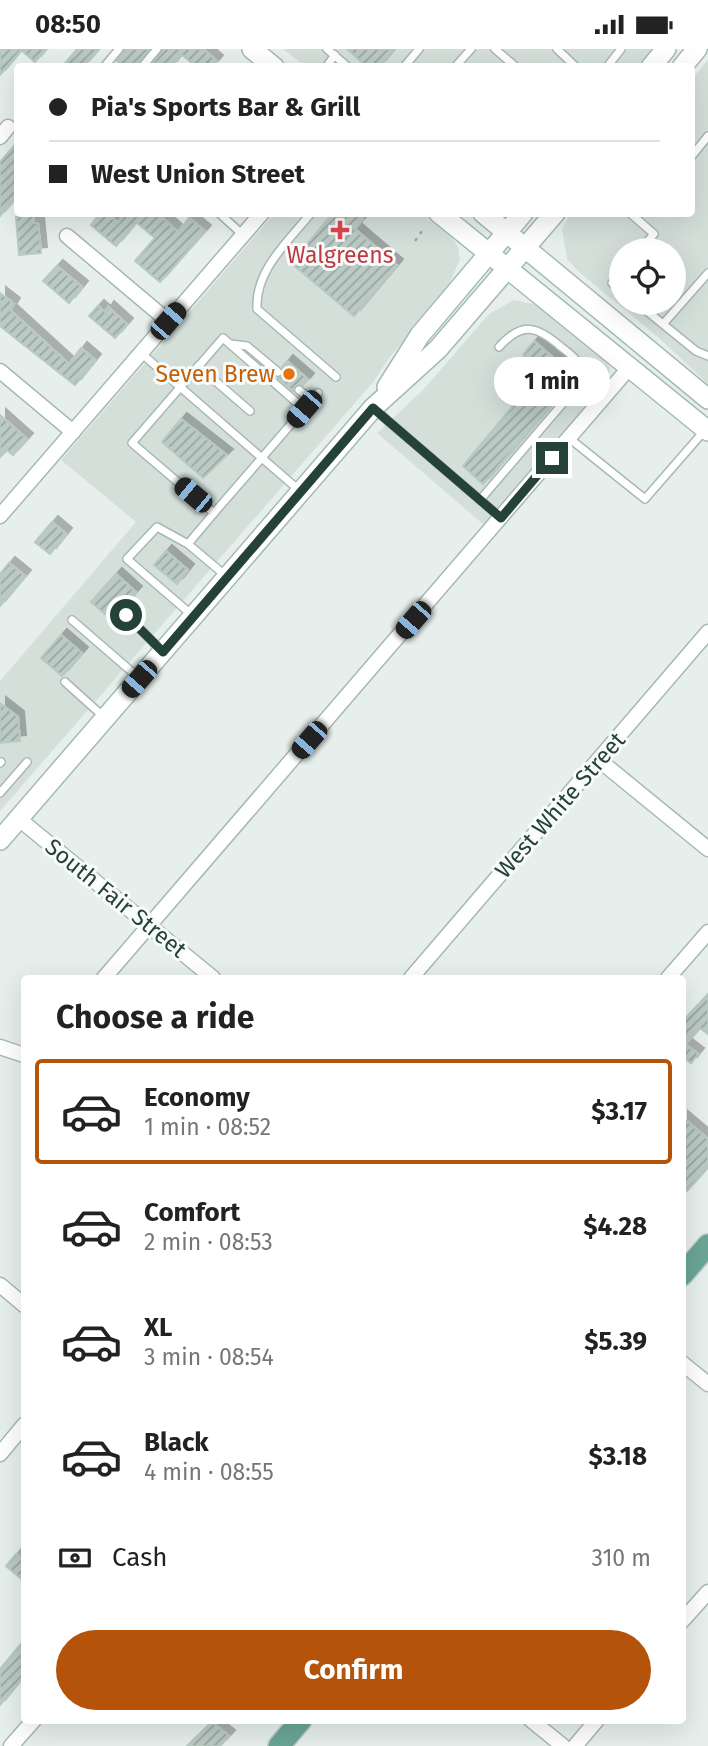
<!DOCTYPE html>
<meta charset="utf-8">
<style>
:root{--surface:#fff;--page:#f2f2f2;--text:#222;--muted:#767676;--line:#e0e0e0;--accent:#b45309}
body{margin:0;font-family:"Fira Sans",sans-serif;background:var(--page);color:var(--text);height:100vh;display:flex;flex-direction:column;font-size:26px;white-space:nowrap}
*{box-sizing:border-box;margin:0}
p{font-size:23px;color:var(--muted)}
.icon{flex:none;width:38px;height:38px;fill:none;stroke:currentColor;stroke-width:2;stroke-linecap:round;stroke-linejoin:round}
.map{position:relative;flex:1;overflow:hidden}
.panel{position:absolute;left:21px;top:926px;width:665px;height:749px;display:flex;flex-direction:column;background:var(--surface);border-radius:7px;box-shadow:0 7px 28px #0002}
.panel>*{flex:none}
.top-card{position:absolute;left:14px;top:14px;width:681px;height:154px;border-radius:7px;box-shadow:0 7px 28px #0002;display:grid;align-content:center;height:154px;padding:0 35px;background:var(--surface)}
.tools{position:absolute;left:609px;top:189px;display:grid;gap:14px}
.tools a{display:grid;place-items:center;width:77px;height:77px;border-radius:50%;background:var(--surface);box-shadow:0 7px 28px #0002;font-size:35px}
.end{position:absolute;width:32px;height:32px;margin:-16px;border:9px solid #24423a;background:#fff;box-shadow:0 0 0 4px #fff}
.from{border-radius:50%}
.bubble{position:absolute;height:49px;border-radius:24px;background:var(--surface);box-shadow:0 7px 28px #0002;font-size:23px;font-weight:700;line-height:49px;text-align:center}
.car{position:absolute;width:21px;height:42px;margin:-21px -10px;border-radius:9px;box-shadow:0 0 5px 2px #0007;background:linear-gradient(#222 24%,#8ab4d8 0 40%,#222 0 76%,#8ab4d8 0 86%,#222 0)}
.top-card b{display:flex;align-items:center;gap:24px;height:66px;font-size:26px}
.top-card b+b{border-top:2px solid var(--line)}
.top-card i{width:18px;height:18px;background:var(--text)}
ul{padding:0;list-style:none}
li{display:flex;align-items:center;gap:21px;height:105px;margin:0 14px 10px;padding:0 21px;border:4px solid transparent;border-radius:7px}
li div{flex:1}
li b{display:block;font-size:26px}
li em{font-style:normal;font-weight:700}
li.selected{border-color:var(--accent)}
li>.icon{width:63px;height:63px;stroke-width:1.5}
h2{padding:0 35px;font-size:32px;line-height:84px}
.pay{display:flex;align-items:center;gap:18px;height:77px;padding:0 35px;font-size:26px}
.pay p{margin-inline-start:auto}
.cta{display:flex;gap:14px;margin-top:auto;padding:14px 35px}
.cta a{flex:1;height:80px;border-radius:42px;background:var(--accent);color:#fff;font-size:28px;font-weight:700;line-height:80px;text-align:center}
.status{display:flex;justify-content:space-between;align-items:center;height:49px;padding:0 35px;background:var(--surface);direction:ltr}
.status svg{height:19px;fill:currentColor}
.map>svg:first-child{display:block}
.built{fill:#d4dfda;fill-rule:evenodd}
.building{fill:url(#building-hatch);stroke:#b8c9c2;stroke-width:2;filter:url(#shadow)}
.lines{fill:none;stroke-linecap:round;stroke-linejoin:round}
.service-casing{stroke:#a8b8b2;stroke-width:10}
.minor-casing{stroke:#a8b8b2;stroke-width:17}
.secondary-casing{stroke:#a4bbb3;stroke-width:22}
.primary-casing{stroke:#c2cac8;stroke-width:24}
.path{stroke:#86b3a5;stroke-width:2.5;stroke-dasharray:3.5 5;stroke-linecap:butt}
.service{stroke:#fff;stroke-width:7}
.minor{stroke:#fff;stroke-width:14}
.secondary{stroke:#fff;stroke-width:19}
.primary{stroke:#6aa596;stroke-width:21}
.route{stroke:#24423a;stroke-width:9}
.health-dot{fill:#e0444e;stroke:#f7fbf9;stroke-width:2.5}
.food-dot{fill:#e8710a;stroke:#f7fbf9;stroke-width:2.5}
.labels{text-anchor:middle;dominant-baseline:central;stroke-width:6;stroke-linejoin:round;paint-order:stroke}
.health-label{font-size:23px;fill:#be3a42;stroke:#f7fbf9}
.food-label{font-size:23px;fill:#c56008;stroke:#f7fbf9;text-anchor:end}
.street-label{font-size:23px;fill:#24423a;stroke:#f7fbf9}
</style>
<div class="status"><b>08:50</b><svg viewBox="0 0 49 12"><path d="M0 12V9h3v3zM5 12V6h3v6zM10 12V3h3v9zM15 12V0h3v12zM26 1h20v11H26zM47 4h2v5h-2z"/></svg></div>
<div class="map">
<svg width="708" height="1697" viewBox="0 0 708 1697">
<defs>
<pattern id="building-hatch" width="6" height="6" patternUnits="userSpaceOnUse" patternTransform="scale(1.75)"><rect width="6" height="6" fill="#bbcac4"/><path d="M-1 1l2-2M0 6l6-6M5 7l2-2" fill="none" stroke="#98a6a0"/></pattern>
<filter id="shadow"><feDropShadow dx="6" dy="-6" stdDeviation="0" flood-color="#0004"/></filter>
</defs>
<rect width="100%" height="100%" fill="#e6efeb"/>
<g class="built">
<path d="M283 0H654L638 18 305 17Z"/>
<path d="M708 11V335L658 288 579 223 567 210 562 180 570 165 691 164V31ZM621 201H674V254H621Z"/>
<path d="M274 165H428L451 188 458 198 460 211 445 243 389 309 374 332 0 762V632L136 473 61 411Z"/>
<path d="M514 251 537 256 549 264 598 303 610 319 608 331 484 476 377 384 423 341 489 265Z"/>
</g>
<g class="building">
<path d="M0 0H46L35 13 21 1 0 26Z"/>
<path d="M77 0H99L83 18H62Z"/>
<path d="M125 0H149L136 18H123L117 12Z"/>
<path d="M163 0H203L217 12 212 18H197L181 5 171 18H150Z"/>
<path d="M347 0H394L379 18H367Z"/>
<path d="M18 92V146L0 167V113Z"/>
<path d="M100 164H107L118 174 125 164H157L178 183 189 169 205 182 160 233 135 212 155 189 136 173 116 197 91 176Z"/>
<path d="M333 164H357L363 170 355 180 397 216 354 267 291 214Z"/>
<path d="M33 166 34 174H38L41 204 19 206 16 168Z"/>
<path d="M57 217 82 238 69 254 43 232Z"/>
<path d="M0 244 14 255 10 261 69 315 81 299 95 311 75 336 0 277Z"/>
<path d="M98 257 105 263 108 258 127 275 115 289 89 267Z"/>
<path d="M534 292 570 323 558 337 564 341 483 435 463 417 540 324 523 306Z"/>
<path d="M287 312 308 330 303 336 295 337 293 342 278 329 283 326 282 318Z"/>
<path d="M0 366 27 390 13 406 7 401 0 408Z"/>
<path d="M181 370 227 406 203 429 162 393Z"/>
<path d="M52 473 66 485 50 505 35 493Z"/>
<path d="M166 502 188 521 177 535 154 516Z"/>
<path d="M9 514 25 527 0 557V525Z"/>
<path d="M116 525 136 543 112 571 91 553Z"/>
<path d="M61 586 82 604 62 627 41 609Z"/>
<path d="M0 654 18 668 20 692 0 694Z"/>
<path d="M708 945V985L700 979 685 995 698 1005 691 1014 682 1007V973Z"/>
<path d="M682 1068 708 1090V1118L682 1147Z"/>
<path d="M16 1505 24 1513V1532L6 1517Z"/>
<path d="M24 1591V1626L0 1656V1620Z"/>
<path d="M210 1675H214L229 1687 220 1697H187Z"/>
</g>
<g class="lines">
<defs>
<g id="service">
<path d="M327 0 348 18"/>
<path d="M495 0 516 18"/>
<path d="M557 0 576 18"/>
<path d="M104 18 119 0"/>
<path d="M142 18 157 0"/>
<path d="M326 18 335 6"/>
<path d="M404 18 419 0"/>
<path d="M455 18 471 0"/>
<path d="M607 18 621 0"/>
<path d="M691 108 708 87"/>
<path d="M219 164 243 186"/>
<path d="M311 164C288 193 255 221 257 260L336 328"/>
<path d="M630 164 654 185 640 201"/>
<path d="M621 224 612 234 621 241"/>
<path d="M637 254 696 302 708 307"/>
<path d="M664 274 708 224"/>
<path d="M231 295 247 297 278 323"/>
<path d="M141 304 300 442"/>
<path d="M198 317 250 362"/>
<path d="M299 341 312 351"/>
<path d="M304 360 223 289 132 394 214 464 318 344"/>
<path d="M374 360 500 468"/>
<path d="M569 389 645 450 705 381"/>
<path d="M480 451 575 340 582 323C579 311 570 305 561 298 537 277 522 272 499 298"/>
<path d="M214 464 188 495 226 527"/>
<path d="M188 495 157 478 127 510 192 566"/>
<path d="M126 566 162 602"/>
<path d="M72 571 139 629"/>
<path d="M65 633 105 669"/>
<path d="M0 714 1 713"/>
<path d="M0 744 27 713"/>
</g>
<g id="minor">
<path d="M0 88 8 78"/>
<path d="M67 187 168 272"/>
<path d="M0 322 73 383"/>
<path d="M0 467 262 164"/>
<path d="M599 711 708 800"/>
<path d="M19 770 213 929"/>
<path d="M104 929 629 319"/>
<path d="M411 929 708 583"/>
<path d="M668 929 708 883"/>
<path d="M0 998 24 1006"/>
<path d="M0 1236 24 1256"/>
<path d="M682 1314 708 1335"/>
<path d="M0 1405 24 1376"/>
<path d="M682 1572 708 1543"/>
<path d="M531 1671 563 1697"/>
<path d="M11 1697 34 1671"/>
<path d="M575 1697 597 1671"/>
</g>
<g id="secondary">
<path d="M252 0 274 18"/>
<path d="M651 18 666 0"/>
<path d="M682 18 697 0"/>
<path d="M439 164 708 382"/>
<path d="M483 164 708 350"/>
<path d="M387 338 420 286 523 164"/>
<path d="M0 791 373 359 438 300 555 164"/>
</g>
<g id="primary">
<path d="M682 1226 708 1196"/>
<path d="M279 1697 301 1671"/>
</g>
</defs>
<use href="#service" class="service-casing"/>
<use href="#minor" class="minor-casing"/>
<use href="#secondary" class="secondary-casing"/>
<use href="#primary" class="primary-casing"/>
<path class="path" d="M415 192 422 182"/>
<use href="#service" class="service"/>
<use href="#minor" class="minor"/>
<use href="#secondary" class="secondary"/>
<use href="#primary" class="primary"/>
</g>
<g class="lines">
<path class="route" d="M126 566 163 603 373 359 501 469 552 409"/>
</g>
<path class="health-dot" d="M336.5 170.5h7v7h7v7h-7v7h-7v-7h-7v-7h7z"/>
<circle class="food-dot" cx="289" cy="325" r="7"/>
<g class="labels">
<g class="health-label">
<text x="340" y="206">Walgreens</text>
</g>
<g class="food-label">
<text x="275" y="325">Seven Brew</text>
</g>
<g class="street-label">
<text transform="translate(560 756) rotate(-49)">West White Street</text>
<text transform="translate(116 849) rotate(39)">South Fair Street</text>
</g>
</g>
</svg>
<div class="tools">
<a><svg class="icon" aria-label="locate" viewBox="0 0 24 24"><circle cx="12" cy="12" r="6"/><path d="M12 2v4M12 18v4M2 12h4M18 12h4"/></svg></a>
</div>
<i class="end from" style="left:126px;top:566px"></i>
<i class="end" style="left:552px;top:409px"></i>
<div class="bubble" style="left:494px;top:308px;width:116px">1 min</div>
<i class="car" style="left:168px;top:272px;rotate:41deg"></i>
<i class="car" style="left:304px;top:360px;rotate:221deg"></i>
<i class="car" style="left:193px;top:446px;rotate:310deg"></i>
<i class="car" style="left:413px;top:571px;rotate:221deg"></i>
<i class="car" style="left:139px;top:630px;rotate:221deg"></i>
<i class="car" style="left:309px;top:691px;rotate:221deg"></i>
<div class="top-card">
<b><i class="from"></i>Pia's Sports Bar &amp; Grill</b>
<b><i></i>West Union Street</b>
</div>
<section class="panel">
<h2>Choose a ride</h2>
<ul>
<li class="selected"><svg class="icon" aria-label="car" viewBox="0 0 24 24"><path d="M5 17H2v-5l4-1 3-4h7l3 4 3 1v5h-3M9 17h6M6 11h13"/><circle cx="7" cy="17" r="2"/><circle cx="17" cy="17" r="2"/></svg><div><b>Economy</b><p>1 min · 08:52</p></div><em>$3.17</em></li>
<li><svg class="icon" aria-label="car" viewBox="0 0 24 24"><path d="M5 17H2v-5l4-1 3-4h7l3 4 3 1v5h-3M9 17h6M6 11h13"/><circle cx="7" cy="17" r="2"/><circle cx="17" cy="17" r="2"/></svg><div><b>Comfort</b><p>2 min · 08:53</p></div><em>$4.28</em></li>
<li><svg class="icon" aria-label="car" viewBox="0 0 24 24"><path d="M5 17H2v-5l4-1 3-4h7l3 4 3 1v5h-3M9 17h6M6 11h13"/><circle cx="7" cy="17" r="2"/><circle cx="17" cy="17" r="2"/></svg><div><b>XL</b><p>3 min · 08:54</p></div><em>$5.39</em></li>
<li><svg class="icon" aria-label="car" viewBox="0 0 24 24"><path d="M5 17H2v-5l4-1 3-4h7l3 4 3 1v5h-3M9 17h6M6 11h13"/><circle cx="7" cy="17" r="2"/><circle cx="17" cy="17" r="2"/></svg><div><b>Black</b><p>4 min · 08:55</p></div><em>$3.18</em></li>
</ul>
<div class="pay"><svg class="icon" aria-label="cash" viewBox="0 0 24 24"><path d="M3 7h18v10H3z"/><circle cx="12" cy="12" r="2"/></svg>Cash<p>310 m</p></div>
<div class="cta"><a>Confirm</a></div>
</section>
</div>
